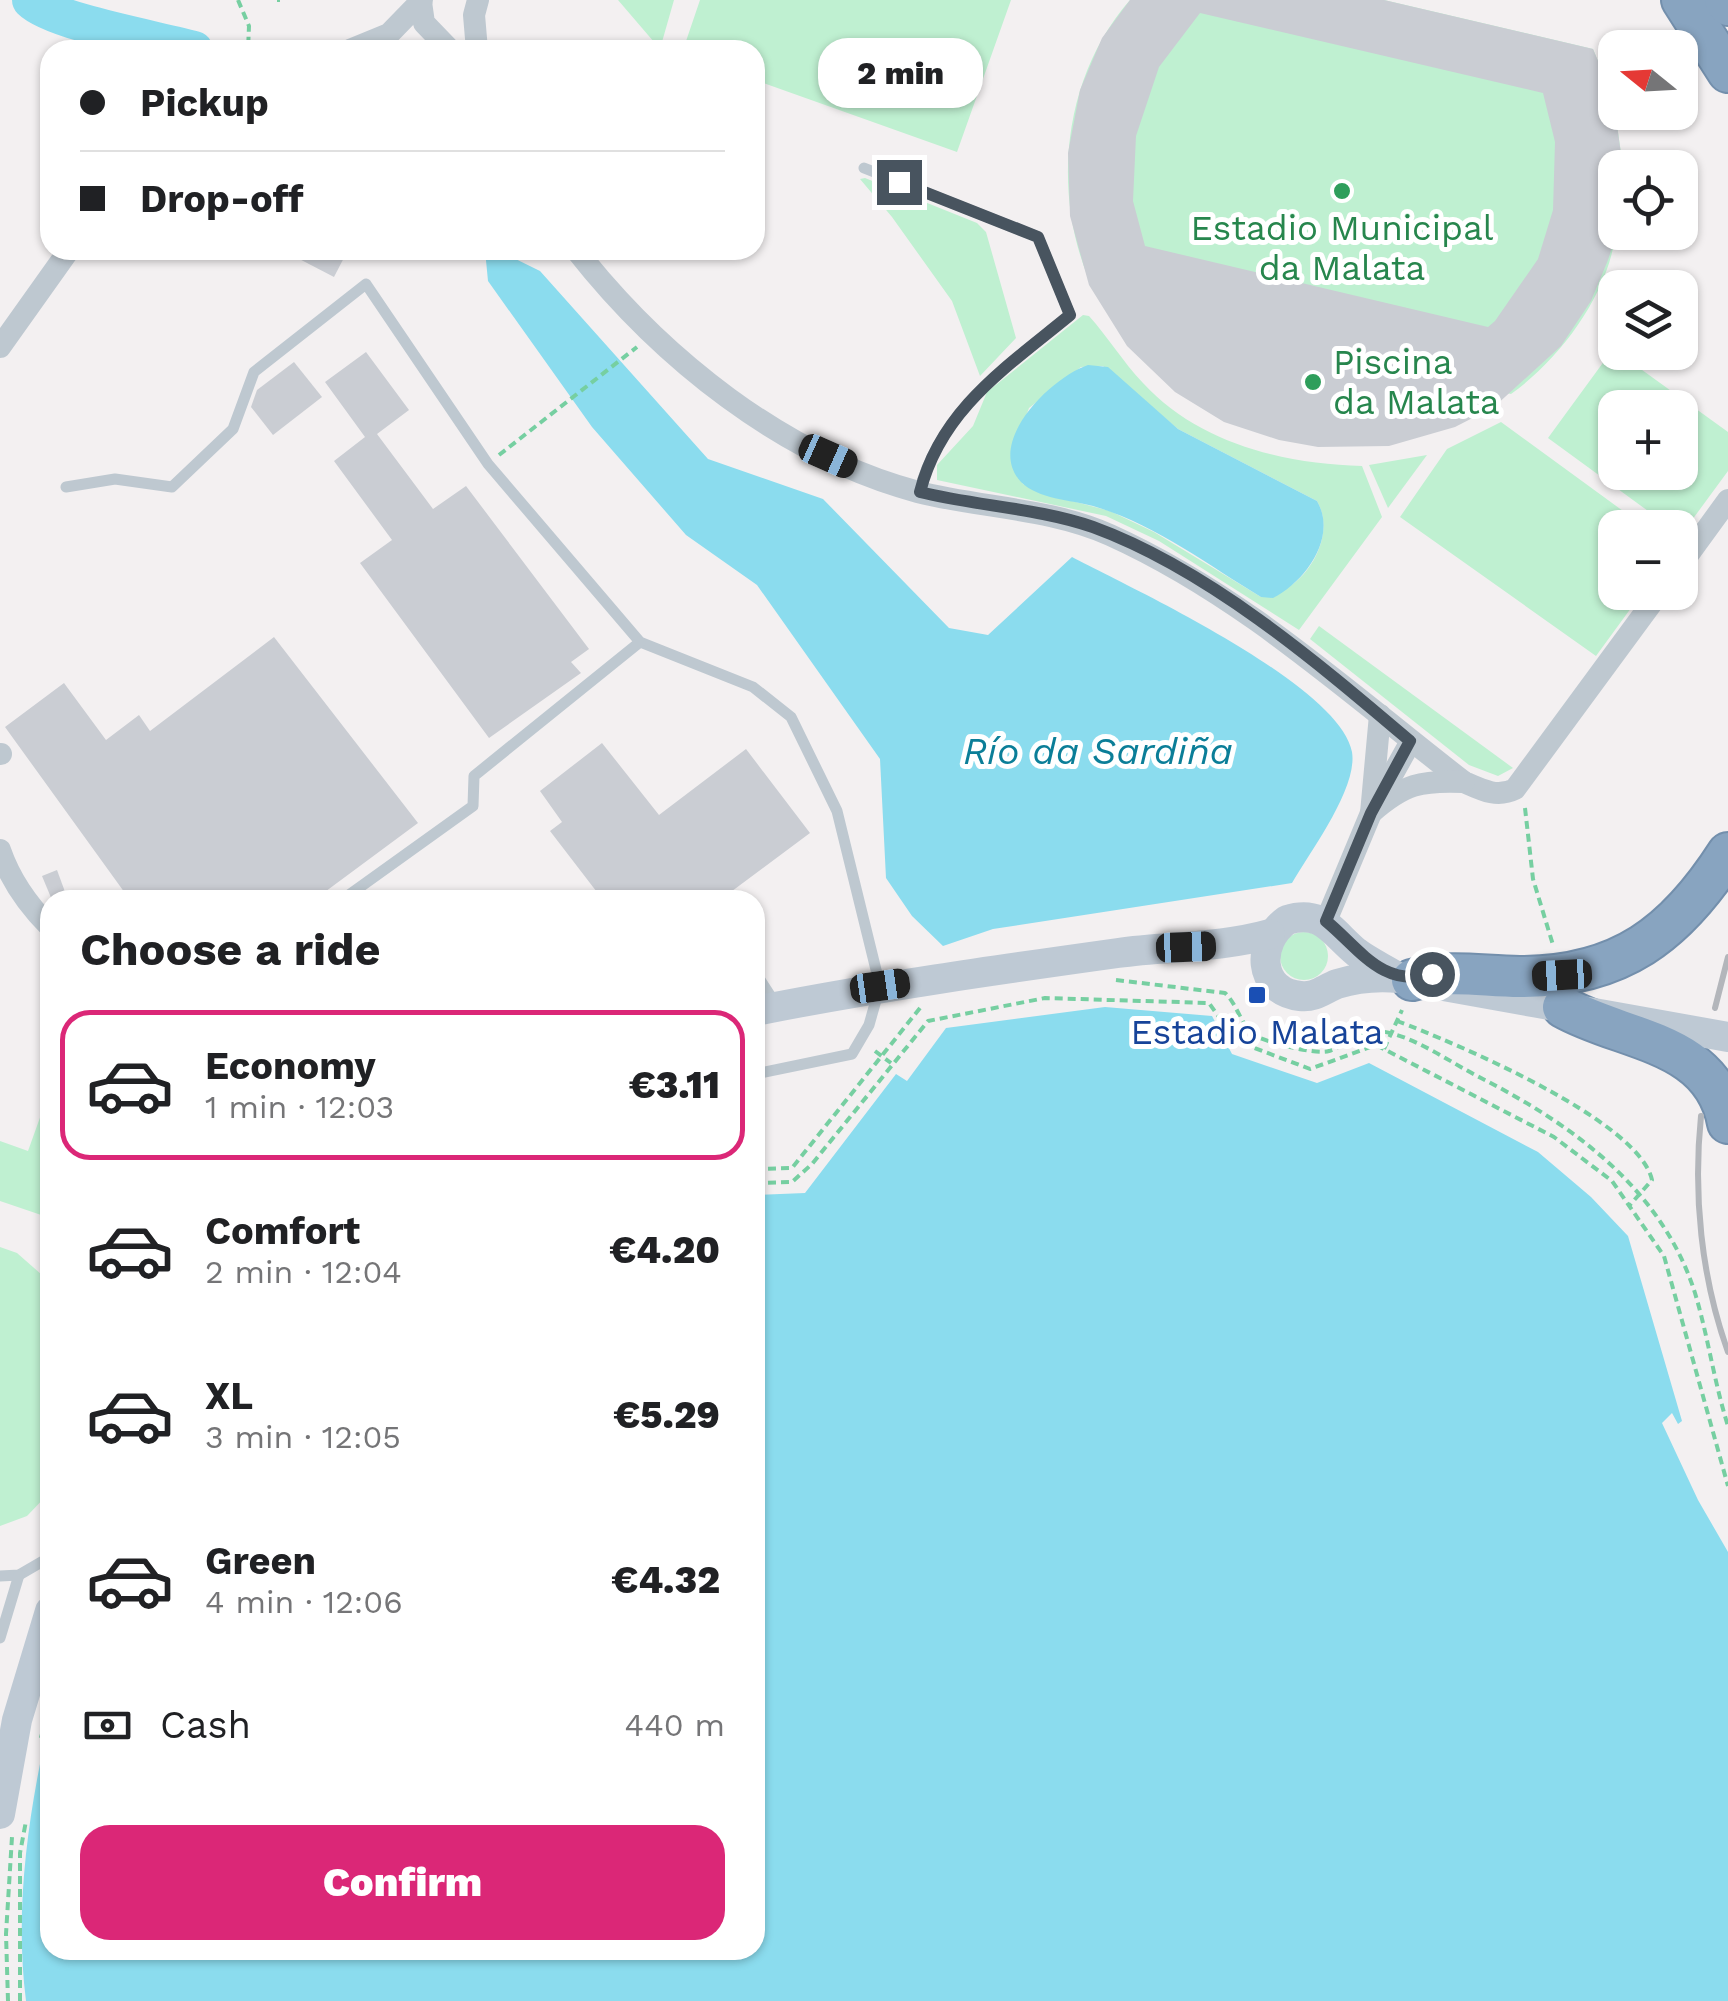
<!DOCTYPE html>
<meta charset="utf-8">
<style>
:root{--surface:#fff;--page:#f6f6f6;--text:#202124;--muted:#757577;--line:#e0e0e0;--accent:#db2777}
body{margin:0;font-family:"Work Sans",sans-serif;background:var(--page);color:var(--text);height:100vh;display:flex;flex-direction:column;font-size:38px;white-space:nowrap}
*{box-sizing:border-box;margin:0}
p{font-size:32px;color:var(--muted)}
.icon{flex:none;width:55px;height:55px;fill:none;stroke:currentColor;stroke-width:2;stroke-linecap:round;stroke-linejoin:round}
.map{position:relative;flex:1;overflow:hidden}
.side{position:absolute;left:40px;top:890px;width:725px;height:1070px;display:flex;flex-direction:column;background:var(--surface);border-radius:30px;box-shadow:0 2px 8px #0004}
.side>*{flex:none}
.top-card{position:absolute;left:40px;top:40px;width:725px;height:220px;border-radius:30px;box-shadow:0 2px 8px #0004;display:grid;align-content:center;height:220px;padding:0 40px;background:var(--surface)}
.needle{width:65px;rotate:288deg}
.fabs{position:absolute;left:1598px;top:30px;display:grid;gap:20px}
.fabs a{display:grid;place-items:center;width:100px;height:100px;border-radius:20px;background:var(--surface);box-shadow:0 2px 8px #0004;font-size:50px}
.end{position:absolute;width:45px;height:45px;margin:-22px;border:12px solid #48545f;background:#fff;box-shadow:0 0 0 5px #fff}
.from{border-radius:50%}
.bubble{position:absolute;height:70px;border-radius:30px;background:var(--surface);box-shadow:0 2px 8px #0004;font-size:32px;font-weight:800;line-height:70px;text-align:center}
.car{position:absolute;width:30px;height:60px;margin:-30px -15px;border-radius:12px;box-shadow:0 0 8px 2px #0007;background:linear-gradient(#222 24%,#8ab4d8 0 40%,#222 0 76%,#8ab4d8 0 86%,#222 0)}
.top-card b{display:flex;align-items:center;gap:35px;height:95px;font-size:38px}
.top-card b+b{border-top:2px solid var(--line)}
.top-card i{width:25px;height:25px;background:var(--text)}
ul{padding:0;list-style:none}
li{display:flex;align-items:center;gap:30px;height:150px;margin:0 20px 15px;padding:0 20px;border:5px solid transparent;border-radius:30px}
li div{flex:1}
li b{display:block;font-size:38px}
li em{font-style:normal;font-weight:800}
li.on{border-color:var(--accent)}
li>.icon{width:90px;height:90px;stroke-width:1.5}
h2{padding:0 40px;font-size:45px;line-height:120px}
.pay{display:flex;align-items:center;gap:25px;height:110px;padding:0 40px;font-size:38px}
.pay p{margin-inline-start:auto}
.primary-button{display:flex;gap:20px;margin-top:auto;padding:20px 40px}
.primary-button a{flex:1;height:115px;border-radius:30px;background:var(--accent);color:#fff;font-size:40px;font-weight:800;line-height:115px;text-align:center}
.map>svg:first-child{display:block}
.green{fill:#bff0d1;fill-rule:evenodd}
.water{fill:#8bdcee}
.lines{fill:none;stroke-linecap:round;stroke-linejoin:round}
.river{stroke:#8bdcee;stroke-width:38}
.building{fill:#cacdd3;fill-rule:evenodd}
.highway-casing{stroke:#738fac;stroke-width:44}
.path{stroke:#76cfa1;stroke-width:4;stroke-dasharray:8 5;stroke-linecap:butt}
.lane{stroke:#bec8d0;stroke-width:11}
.street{stroke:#bec8d0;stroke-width:22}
.secondary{stroke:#bec9d4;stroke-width:30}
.highway{stroke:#88a4c0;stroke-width:40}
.rail{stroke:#b3b6bb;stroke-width:6}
.route{stroke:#48545f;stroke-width:12}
.leisure-dot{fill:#2e9e5b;stroke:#fff;stroke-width:4}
.transit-dot{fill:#1a4fb4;stroke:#fff;stroke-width:4}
.labels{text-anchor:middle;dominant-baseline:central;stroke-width:10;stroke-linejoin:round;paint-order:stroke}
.leisure-label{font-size:35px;fill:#27864d;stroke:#fff}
.transit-label{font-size:35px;fill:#164399;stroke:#fff}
.water-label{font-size:38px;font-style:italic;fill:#0b7e98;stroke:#fff}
</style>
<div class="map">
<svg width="1728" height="2001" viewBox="0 0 1728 2001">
<rect width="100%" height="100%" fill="#f3f0f1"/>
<g class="green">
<path d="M618 0H674L660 49Z"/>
<path d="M700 0H1011L957 152 755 80V50H683Z"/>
<path d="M1130 0H1384L1593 49 1613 97 1623 167 1615 168C1615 190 1618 218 1615 238 1606 297 1559 360 1511 394L1096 295C1050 202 1060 80 1130 0Z"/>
<path d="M865 178 977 223 986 232 1016 338 980 376 952 301 892 217 860 179Z"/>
<path d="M1083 315 1089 316C1108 337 1123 362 1143 383 1198 443 1283 464 1362 466L1382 517 1299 630 1159 541 1106 516 937 480V465L973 426 987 392ZM1103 366 1178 429 1317 501C1339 539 1301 595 1261 597L1154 532 1110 511 1038 492 1023 484 1014 467 1012 454 1029 408 1081 367Z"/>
<path d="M1613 349 1728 432V471L1681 535 1680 528 1670 527 1548 438ZM1615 408H1680V472H1615Z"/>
<path d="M1501 422 1645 527 1615 528V592L1642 593 1596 656 1400 517 1447 449Z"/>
<path d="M1427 455 1388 508 1369 465Z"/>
<path d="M1319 626 1513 768 1498 776 1469 765 1310 639Z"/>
<circle cx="1304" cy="956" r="24"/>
<path d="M47 1098 50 1099V1218L0 1201V1141L28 1151Z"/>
<path d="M0 1247 17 1253 50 1282V1492L27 1516 0 1526Z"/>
</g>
<g class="water">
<path d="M485 250H497L540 271 708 459 823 499 949 628 988 635 1072 557C1133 589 1339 684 1352 752 1358 788 1310 852 1292 883L993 929 943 946 912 916 886 878 880 759 757 585 686 535 592 427 488 281Z"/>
<path d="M1088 365 1108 367 1178 429 1317 501C1338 537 1305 582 1273 598L1261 597C1208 565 1153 523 1093 506 1071 500 1038 499 1021 482 984 442 1052 377 1088 365Z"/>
<path d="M1105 1007 1212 1016 1232 1054 1317 1083 1369 1063 1538 1152 1591 1197 1628 1236 1682 1421 1678 1424 1672 1413 1662 1423 1698 1500 1728 1552V2001H26C14 1906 29 1809 50 1717V1950H755V1195L805 1193 896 1074 907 1081 946 1028Z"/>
</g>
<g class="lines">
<path class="river" d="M31 0C53 22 159 40 194 50"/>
</g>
<g class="building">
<path d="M1130 0H1384L1593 49 1613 97 1623 168H1615V238L1608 260 1591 301 1561 346 1494 407 1455 427 1389 446 1318 447 1279 440 1224 422 1175 392 1127 346 1089 285 1070 216 1068 153 1080 90 1102 38ZM1200 13 1543 93 1555 142 1553 210 1538 259 1495 321 1488 327 1145 246 1133 201 1136 136 1159 67Z"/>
<path d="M282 250H348L334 277Z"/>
<path d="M366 352 409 410 377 434 433 509 466 486 589 649 571 662 581 673 489 738 360 563 392 540 334 461 365 437 325 382Z"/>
<path d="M294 362 322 397 273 435 251 407 257 390Z"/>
<path d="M274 637 418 823 314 900H130L5 727 64 683 106 740 139 715 150 731Z"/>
<path d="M602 743 659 815 746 749 810 833 720 900H603L550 831 562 822 540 791Z"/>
<path d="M57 870 68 900H52L42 876Z"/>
</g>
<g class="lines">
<defs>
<g id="highway">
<path d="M1682 0 1728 72"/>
<path d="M1725 0 1728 5"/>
<path d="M1412 980C1450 969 1482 977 1520 977 1620 977 1676 934 1728 853"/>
<path d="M1563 1007C1623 1041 1713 1040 1728 1123"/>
</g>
</defs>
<use href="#highway" class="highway-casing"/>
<g class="path">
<path d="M238 0 249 26 248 50"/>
<path d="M277 0H280"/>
<path d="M499 455 637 347"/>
<path d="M1525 808 1533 879 1553 945"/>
<path d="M1116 980 1225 993C1238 1005 1241 1027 1256 1036 1269 1043 1316 1055 1329 1051 1345 1046 1360 1029 1378 1031 1412 1034 1451 1063 1481 1078 1573 1125 1662 1189 1695 1293 1708 1336 1714 1382 1728 1426"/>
<path d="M1397 1021C1453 1042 1639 1120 1652 1180L1629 1206"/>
<path d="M1384 1049 1402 1010"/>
<path d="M875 1051 891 1063"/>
<path d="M755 1169 792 1168 920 1008"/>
<path d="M755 1183 792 1182 812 1164 928 1021 1045 998 1209 1003 1236 1041 1310 1069 1376 1045 1554 1137 1612 1181 1664 1256 1728 1486"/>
<path d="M41 1738 47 1713"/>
<path d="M8 2001 6 1934 12 1837"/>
<path d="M20 2001V1853L26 1821"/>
</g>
<g class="lane">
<path d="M864 168 1038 237 1070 315C1008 366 940 411 919 492"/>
<path d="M66 487 115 479 172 487 233 429 254 372 366 284 488 464 640 642 753 687 791 717 837 811 880 986 869 1025 852 1054 755 1074"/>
<path d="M342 900 473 806 474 776 640 642"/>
<path d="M755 972 775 1003"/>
<path d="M0 1576 19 1575 50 1557"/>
<path d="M0 1638 19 1575"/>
</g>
<g class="street">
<path d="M421 2 424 23 450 50"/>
<path d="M350 50 389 34 422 0"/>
<path d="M477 50 474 15 478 0"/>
<path d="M576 250C661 358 783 456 918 492 981 508 1050 508 1110 535 1243 595 1350 694 1464 782 1482 790 1497 798 1515 789L1660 592"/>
<path d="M0 347 69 250"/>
<path d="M1680 566 1728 500"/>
<path d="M1380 715 1371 813C1404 784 1421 780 1464 782"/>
<path d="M0 754H1"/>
<path d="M0 850C10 879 28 905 50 927"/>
<path d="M1326 921 1371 813 1411 741"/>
</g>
<g class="secondary">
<path d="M1399 978C1385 969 1369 962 1356 952 1332 932 1322 909 1287 920 1256 942 1257 991 1300 996 1315 998 1324 989 1337 984 1359 977 1377 976 1399 978L1728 1037"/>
<path d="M755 1011C876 987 996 970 1118 953 1169 946 1220 948 1270 934"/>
<path d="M0 1814 17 1720 50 1611"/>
</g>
<use href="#highway" class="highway"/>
<g class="rail">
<path d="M1715 1008 1728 957"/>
<path d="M1701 1116C1693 1194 1701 1277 1728 1352"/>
</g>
</g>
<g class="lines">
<path class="route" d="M899 182 1038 237 1070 315C1007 367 941 409 920 492 976 506 1038 508 1093 527 1208 569 1317 662 1410 741L1371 813 1326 921C1360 949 1382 988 1432 974"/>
</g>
<g class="leisure-dot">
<circle cx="1342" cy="191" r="10"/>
<circle cx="1313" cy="382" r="10"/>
</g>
<rect class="transit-dot" x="1247" y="985" width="20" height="20" rx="5"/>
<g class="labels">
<g class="leisure-label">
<text x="1342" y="228">Estadio Municipal<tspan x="1342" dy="40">da Malata</tspan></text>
<text x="1333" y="362" text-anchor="start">Piscina<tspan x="1333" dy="40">da Malata</tspan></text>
</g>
<g class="transit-label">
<text x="1257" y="1032">Estadio Malata</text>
</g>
<g class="water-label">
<text x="1098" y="751">Río da Sardiña</text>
</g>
</g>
</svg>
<div class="fabs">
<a><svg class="needle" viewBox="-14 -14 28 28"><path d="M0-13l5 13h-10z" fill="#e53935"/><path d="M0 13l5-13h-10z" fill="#757577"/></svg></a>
<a><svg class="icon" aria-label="locate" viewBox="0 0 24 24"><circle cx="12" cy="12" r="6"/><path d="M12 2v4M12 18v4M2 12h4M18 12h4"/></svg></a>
<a><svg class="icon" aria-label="layers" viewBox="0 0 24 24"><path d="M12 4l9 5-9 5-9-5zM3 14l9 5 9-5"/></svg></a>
<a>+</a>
<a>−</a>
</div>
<i class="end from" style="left:1432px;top:974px"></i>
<i class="end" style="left:899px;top:182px"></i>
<div class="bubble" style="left:818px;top:38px;width:165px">2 min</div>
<i class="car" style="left:828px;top:456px;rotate:114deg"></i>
<i class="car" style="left:1186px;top:947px;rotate:88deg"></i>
<i class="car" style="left:1562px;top:975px;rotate:267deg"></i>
<i class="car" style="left:880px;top:986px;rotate:82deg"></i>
<div class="top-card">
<b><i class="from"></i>Pickup</b>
<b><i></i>Drop-off</b>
</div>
<section class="side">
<h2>Choose a ride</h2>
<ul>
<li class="on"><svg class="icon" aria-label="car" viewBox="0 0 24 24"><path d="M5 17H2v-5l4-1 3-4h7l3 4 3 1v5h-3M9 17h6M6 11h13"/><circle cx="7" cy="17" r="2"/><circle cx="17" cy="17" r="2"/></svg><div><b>Economy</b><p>1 min · 12:03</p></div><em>€3.11</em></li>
<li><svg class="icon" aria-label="car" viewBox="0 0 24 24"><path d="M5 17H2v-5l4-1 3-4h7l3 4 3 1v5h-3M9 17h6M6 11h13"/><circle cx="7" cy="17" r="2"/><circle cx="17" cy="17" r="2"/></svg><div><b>Comfort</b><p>2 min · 12:04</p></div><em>€4.20</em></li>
<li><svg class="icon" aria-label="car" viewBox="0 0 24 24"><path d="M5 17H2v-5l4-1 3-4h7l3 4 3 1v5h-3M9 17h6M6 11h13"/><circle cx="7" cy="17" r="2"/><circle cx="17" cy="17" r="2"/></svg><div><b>XL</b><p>3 min · 12:05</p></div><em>€5.29</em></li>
<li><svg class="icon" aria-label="car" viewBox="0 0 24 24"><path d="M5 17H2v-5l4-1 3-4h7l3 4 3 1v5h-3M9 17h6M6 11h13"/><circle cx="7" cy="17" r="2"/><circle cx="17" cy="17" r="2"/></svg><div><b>Green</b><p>4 min · 12:06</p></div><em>€4.32</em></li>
</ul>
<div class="pay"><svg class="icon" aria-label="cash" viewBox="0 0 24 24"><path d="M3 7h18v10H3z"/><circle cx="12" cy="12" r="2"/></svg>Cash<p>440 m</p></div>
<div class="primary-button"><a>Confirm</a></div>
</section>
</div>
